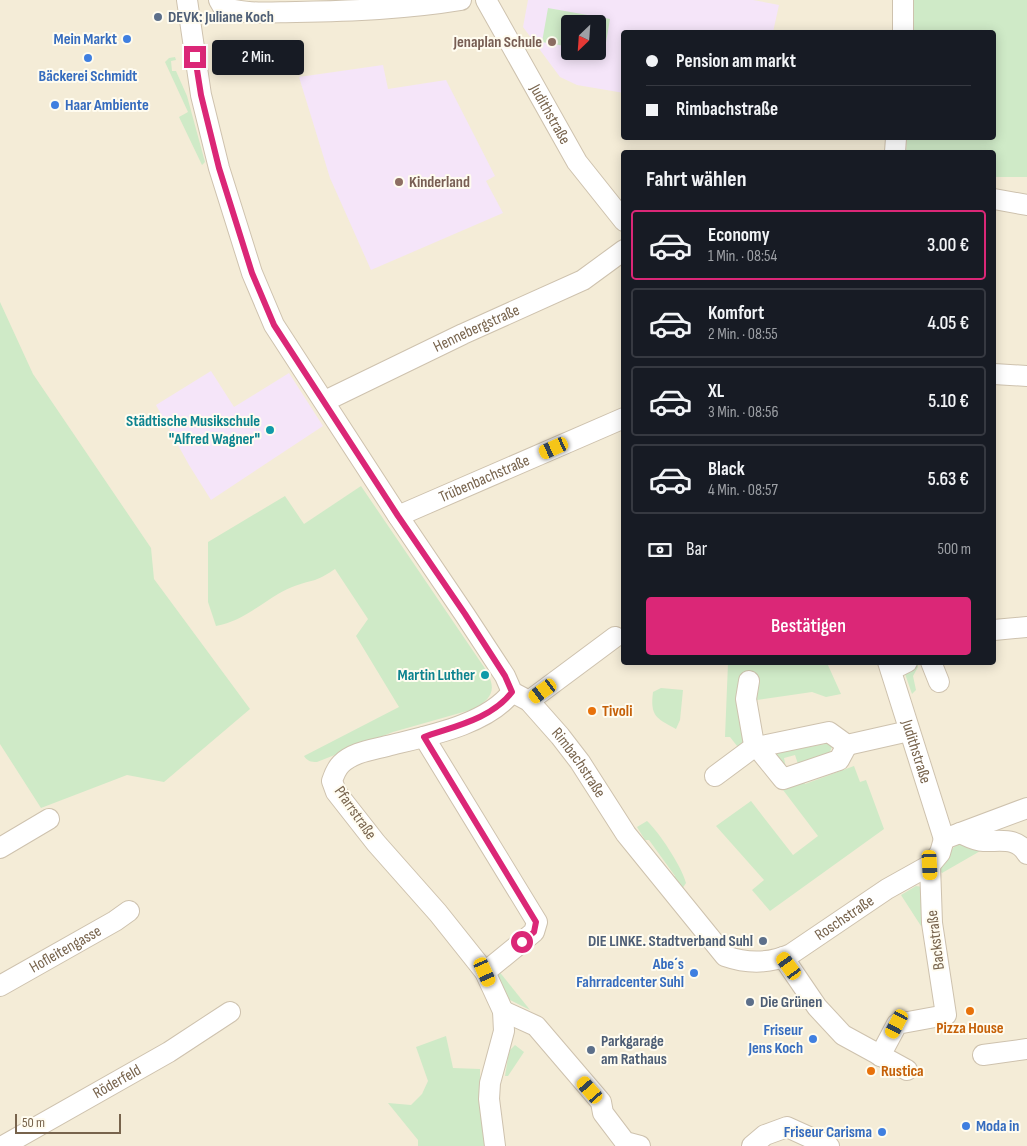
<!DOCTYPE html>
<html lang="de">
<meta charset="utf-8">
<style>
:root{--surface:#171b24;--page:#242831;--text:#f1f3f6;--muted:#9ea1a6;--line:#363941;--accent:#db2777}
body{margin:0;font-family:"Sofia Sans Condensed",sans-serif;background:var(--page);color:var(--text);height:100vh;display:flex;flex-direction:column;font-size:19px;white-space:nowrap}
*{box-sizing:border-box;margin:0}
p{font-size:16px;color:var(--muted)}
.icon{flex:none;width:28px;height:28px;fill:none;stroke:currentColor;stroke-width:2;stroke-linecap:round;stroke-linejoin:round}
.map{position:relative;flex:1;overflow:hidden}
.panel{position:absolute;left:621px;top:150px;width:375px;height:515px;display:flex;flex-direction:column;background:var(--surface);border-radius:5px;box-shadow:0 2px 12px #0003}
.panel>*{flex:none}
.hud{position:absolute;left:621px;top:30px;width:375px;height:110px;border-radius:5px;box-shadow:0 2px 12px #0003;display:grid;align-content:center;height:110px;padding:0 25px;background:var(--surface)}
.needle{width:32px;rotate:205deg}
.controls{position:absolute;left:561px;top:15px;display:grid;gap:10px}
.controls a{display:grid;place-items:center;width:45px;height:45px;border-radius:5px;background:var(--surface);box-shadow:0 2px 12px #0003;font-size:25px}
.scale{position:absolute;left:15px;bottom:12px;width:106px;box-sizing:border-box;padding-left:5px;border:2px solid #77634c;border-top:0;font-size:14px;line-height:18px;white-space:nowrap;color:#77634c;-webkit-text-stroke:4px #fffcf0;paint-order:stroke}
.end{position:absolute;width:22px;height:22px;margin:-11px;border:6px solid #db2777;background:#fff;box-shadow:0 0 0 2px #fff}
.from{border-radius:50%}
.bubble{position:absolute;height:35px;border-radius:5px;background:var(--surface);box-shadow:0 2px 12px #0003;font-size:16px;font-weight:600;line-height:35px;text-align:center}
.car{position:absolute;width:15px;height:30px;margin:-15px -8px;border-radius:6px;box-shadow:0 0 4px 1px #0007;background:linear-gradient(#f5c518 24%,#345 0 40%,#f5c518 0 76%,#345 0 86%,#f5c518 0)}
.hud b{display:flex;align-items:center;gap:18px;height:48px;font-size:19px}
.hud b+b{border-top:1px solid var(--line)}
.hud i{width:12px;height:12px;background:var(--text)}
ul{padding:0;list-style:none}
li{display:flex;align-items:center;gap:15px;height:70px;margin:0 10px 8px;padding:0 15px;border:2px solid var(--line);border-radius:5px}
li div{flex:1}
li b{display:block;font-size:19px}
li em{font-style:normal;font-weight:600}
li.active{border-color:var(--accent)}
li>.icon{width:45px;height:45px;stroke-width:1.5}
h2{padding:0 25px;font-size:22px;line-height:60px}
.pay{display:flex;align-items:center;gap:12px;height:55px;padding:0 25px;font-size:19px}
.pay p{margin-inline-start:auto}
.button{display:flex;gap:10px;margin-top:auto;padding:10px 25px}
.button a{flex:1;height:58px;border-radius:5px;background:var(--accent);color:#fff;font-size:20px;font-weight:600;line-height:58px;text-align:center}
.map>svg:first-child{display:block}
.residential{fill:#f4ecd7;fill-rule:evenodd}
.education{fill:#f5e5f9;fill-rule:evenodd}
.green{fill:#cfeac7}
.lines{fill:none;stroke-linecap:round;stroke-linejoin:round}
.minor-casing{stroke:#cec2ae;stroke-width:22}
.minor{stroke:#fff;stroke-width:20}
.route{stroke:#db2777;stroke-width:6}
.service-dot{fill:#5c6f8a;stroke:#fffcf0;stroke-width:2}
.shop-dot{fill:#3f7fe0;stroke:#fffcf0;stroke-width:2}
.education-dot{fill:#8d6e63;stroke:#fffcf0;stroke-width:2}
.culture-dot{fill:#0f9aa8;stroke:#fffcf0;stroke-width:2}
.food-dot{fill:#e8710a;stroke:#fffcf0;stroke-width:2}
.labels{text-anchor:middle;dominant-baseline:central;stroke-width:4;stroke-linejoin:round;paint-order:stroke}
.service-label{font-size:16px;font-weight:bold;fill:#4e5e75;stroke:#fffcf0;text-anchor:start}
.shop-label{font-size:16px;font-weight:bold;fill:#366cbe;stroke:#fffcf0;text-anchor:end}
.education-label{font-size:16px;font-weight:bold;fill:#785e54;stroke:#fffcf0;text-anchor:end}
.street-label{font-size:16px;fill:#77634c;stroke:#fffcf0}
.culture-label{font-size:16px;font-weight:bold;fill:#0d838f;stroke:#fffcf0;text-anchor:end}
.food-label{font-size:16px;font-weight:bold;fill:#c56008;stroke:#fffcf0;text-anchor:start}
</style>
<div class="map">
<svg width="1027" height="1146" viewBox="0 0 1027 1146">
<rect width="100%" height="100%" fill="#fcf8e9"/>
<path class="residential" d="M0 0H1027V1146H0ZM570 24H598V51H570ZM624 32H994V138H624ZM624 152H994V662H624Z"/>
<g class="education">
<path d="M528 0H753L779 5 773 32H624V93L577 85 560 77 523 27ZM570 24H598V51H570Z"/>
<path d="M383 65 388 89 446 80 495 176 486 181 503 213 371 270 330 178 299 77Z"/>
<path d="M211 371 234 407 289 373 323 426 211 500 189 465 156 405Z"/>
</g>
<g class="green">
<path d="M912 0H1027V177H994V152H906L907 138H994V32H912Z"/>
<path d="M548 8 610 19 604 54 591 51H598V24H570V47L542 42Z"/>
<path d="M175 57 176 60 171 61 172 71H176L187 96 205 162 202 165 179 117 188 112 165 62 169 58Z"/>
<path d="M0 302 33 374 151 548 154 579 250 709 164 782 127 775 41 808 0 744Z"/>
<path d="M361 486 484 667C497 688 494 697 474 709L393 732 317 762C311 762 307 761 304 756L399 707 356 636 368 619 335 569C329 573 321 578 315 580 302 583 290 587 278 594 258 606 240 622 216 626L208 602V542L285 496 304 524Z"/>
<path d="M728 663H827L841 694 826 697 812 692 743 702 750 745 741 751 730 737H725Z"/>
<path d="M917 663 918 667 913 676 916 690 912 694 903 668Z"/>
<path d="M661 688 683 690 680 720 676 729C656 718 650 716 653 692Z"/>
<path d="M823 735 832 746 830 752 798 764 795 755 784 758 786 768 770 754 825 744Z"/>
<path d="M854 766 860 782 866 780 884 829 770 911 752 890 764 880 716 826 751 801 793 855 818 836 780 786 802 776 805 784Z"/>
<path d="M647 821C659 832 682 867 686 883L682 889 673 877 675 876 649 840H645L637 827Z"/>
<path d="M962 843 982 850 942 873 938 869C945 860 951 845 962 843Z"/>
<path d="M916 886 923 887V896L921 900 926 922 921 926 901 895Z"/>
<path d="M498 970 530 1010 508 999 496 974Z"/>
<path d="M446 1036 453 1068 480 1069V1095L487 1146H418V1140L388 1103 411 1105 422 1094 428 1081 416 1047Z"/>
<path d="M515 1045 524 1052 508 1076H505L509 1051Z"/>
</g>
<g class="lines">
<defs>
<g id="minor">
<path id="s1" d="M187 0 201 95 219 168 252 273 274 325 398 516 465 615 505 676 512 692 529 701 560 736 580 762 626 834 725 956C748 964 769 964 791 954L887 889 930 865 940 853 944 839"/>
<path d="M219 0 223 7C246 15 272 12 296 12 351 11 407 9 461 0"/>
<path id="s2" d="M486 0 577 162 624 221"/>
<path d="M903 0V32"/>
<path d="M895 152 896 138"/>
<path d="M994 199 1027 205"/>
<path d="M994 374 1027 376"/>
<path id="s3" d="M325 401 463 334 583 280 624 250"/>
<path id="s4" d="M398 516 624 418"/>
<path d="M994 630 1027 627"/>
<path id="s5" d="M888 662 944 839"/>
<path d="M931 662 939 682"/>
<path d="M891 670 907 662"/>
<path d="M749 681 746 699 753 739 757 747 783 779 839 760 847 745"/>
<path d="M529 701 615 637"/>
<path d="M424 737 537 922 534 932 485 972"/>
<path d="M715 776 750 750 757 747 829 732 847 745 909 731"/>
<path d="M960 833C967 836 975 841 983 841 999 842 1017 836 1027 854"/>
<path d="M944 839 1027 808"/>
<path d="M0 848 49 819"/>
<path d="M783 957 817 1007 843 1035 907 1070"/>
<path id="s6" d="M0 986 115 921 129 911"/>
<path d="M503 1011 536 1026 601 1102 603 1113 625 1142 640 1146"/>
<path d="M983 1055 1027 1049"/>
<path d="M880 1056 897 1024 946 1015 932 923 930 865"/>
<path id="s7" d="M3 1146 169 1052 230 1012"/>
<path d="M495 1146 489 1099 490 1083 504 1031 503 1011 485 972 438 913 376 843 336 792 332 781C334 775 337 768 341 764 353 752 372 750 387 746 427 736 487 725 512 692"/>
<path d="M752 1146 765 1135 787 1127 829 1146"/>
</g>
</defs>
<use href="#minor" class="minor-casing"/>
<use href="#minor" class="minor"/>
</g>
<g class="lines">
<path class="route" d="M195 57 201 95 219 168 252 273 274 325 398 516 465 614 505 676 512 692C491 719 455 726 424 737L536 922 534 932 522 942"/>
</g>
<g class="service-dot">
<circle cx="158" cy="17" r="5"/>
<circle cx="763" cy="941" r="5"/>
<circle cx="750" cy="1002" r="5"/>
<circle cx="591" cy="1050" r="5"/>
</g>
<g class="shop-dot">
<circle cx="127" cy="39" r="5"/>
<circle cx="88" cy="58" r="5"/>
<circle cx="55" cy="105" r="5"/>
<circle cx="694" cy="973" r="5"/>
<circle cx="813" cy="1039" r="5"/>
<circle cx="966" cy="1126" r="5"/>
<circle cx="882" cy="1132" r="5"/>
</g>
<g class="education-dot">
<circle cx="552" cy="42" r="5"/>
<circle cx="399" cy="182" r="5"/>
</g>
<g class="culture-dot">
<circle cx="270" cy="430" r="5"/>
<circle cx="485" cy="675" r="5"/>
</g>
<g class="food-dot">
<circle cx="592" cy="711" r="5"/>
<circle cx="970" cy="1011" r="5"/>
<circle cx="871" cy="1071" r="5"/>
</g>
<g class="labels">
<g class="service-label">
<text x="168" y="17">DEVK: Juliane Koch</text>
<text x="753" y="941" text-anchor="end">DIE LINKE. Stadtverband Suhl</text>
<text x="760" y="1002">Die Grünen</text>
<text x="601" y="1041">Parkgarage<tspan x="601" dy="18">am Rathaus</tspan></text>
</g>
<g class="shop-label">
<text x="117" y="39">Mein Markt</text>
<text x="88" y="76" text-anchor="middle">Bäckerei Schmidt</text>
<text x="65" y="105" text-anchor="start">Haar Ambiente</text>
<text x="684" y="964">Abe´s<tspan x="684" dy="18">Fahrradcenter Suhl</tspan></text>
<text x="803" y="1030">Friseur<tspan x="803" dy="18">Jens Koch</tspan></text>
<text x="976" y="1126" text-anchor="start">Moda in</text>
<text x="872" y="1132">Friseur Carisma</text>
</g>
<g class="education-label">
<text x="542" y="42">Jenaplan Schule</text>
<text x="409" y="182" text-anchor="start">Kinderland</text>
</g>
<g class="street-label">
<text stroke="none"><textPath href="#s2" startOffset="131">Judithstraße</textPath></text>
<text stroke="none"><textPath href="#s3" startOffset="168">Hennebergstraße</textPath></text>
<text stroke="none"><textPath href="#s4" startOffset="94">Trübenbachstraße</textPath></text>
<text stroke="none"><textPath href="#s5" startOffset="94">Judithstraße</textPath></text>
<text stroke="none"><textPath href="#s1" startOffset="874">Rimbachstraße</textPath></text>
<text transform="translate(355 813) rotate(55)">Pfarrstraße</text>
<text stroke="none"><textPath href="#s1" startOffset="1249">Roschstraße</textPath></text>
<text transform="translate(936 940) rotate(-97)">Backstraße</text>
<text stroke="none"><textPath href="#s6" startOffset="75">Hofleitengasse</textPath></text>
<text stroke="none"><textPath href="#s7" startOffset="131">Röderfeld</textPath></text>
</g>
<g class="culture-label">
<text x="260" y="421">Städtische Musikschule<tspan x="260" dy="18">"Alfred Wagner"</tspan></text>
<text x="475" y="675">Martin Luther</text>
</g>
<g class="food-label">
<text x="602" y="711">Tivoli</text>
<text x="970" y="1028" text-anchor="middle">Pizza House</text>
<text x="881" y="1071">Rustica</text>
</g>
</g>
</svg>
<div class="controls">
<a><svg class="needle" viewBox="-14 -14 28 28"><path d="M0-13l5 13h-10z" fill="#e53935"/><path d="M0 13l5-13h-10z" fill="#9ea1a6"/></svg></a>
</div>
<div class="scale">50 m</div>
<i class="end from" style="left:522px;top:942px"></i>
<i class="end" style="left:195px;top:57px"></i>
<div class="bubble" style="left:212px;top:40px;width:92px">2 Min.</div>
<i class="car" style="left:554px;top:448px;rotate:246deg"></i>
<i class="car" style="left:543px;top:691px;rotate:234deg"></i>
<i class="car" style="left:930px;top:865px;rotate:177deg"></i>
<i class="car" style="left:789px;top:966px;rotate:324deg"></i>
<i class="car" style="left:485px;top:972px;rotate:156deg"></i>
<i class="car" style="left:897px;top:1024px;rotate:208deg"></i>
<i class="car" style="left:590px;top:1090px;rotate:319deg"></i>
<div class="hud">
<b><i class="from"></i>Pension am markt</b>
<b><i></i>Rimbachstraße</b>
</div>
<section class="panel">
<h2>Fahrt wählen</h2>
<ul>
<li class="active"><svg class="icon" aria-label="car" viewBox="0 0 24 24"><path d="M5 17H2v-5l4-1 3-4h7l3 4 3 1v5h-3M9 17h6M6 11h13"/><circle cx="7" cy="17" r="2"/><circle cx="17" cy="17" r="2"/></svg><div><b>Economy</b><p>1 Min. · 08:54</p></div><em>3.00 €</em></li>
<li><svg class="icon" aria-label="car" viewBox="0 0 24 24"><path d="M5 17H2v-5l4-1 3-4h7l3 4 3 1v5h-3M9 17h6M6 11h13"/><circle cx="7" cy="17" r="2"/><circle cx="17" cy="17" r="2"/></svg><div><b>Komfort</b><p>2 Min. · 08:55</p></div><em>4.05 €</em></li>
<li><svg class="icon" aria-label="car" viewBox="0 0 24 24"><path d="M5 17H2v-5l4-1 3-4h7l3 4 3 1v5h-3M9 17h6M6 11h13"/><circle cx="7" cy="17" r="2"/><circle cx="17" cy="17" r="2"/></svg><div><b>XL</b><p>3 Min. · 08:56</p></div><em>5.10 €</em></li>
<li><svg class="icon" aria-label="car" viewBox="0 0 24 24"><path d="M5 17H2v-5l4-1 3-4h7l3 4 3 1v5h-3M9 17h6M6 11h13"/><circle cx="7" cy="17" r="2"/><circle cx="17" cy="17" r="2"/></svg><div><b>Black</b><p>4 Min. · 08:57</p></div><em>5.63 €</em></li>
</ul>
<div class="pay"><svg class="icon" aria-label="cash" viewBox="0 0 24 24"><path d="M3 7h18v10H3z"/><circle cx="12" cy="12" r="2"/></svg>Bar<p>500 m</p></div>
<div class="button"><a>Bestätigen</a></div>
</section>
</div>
